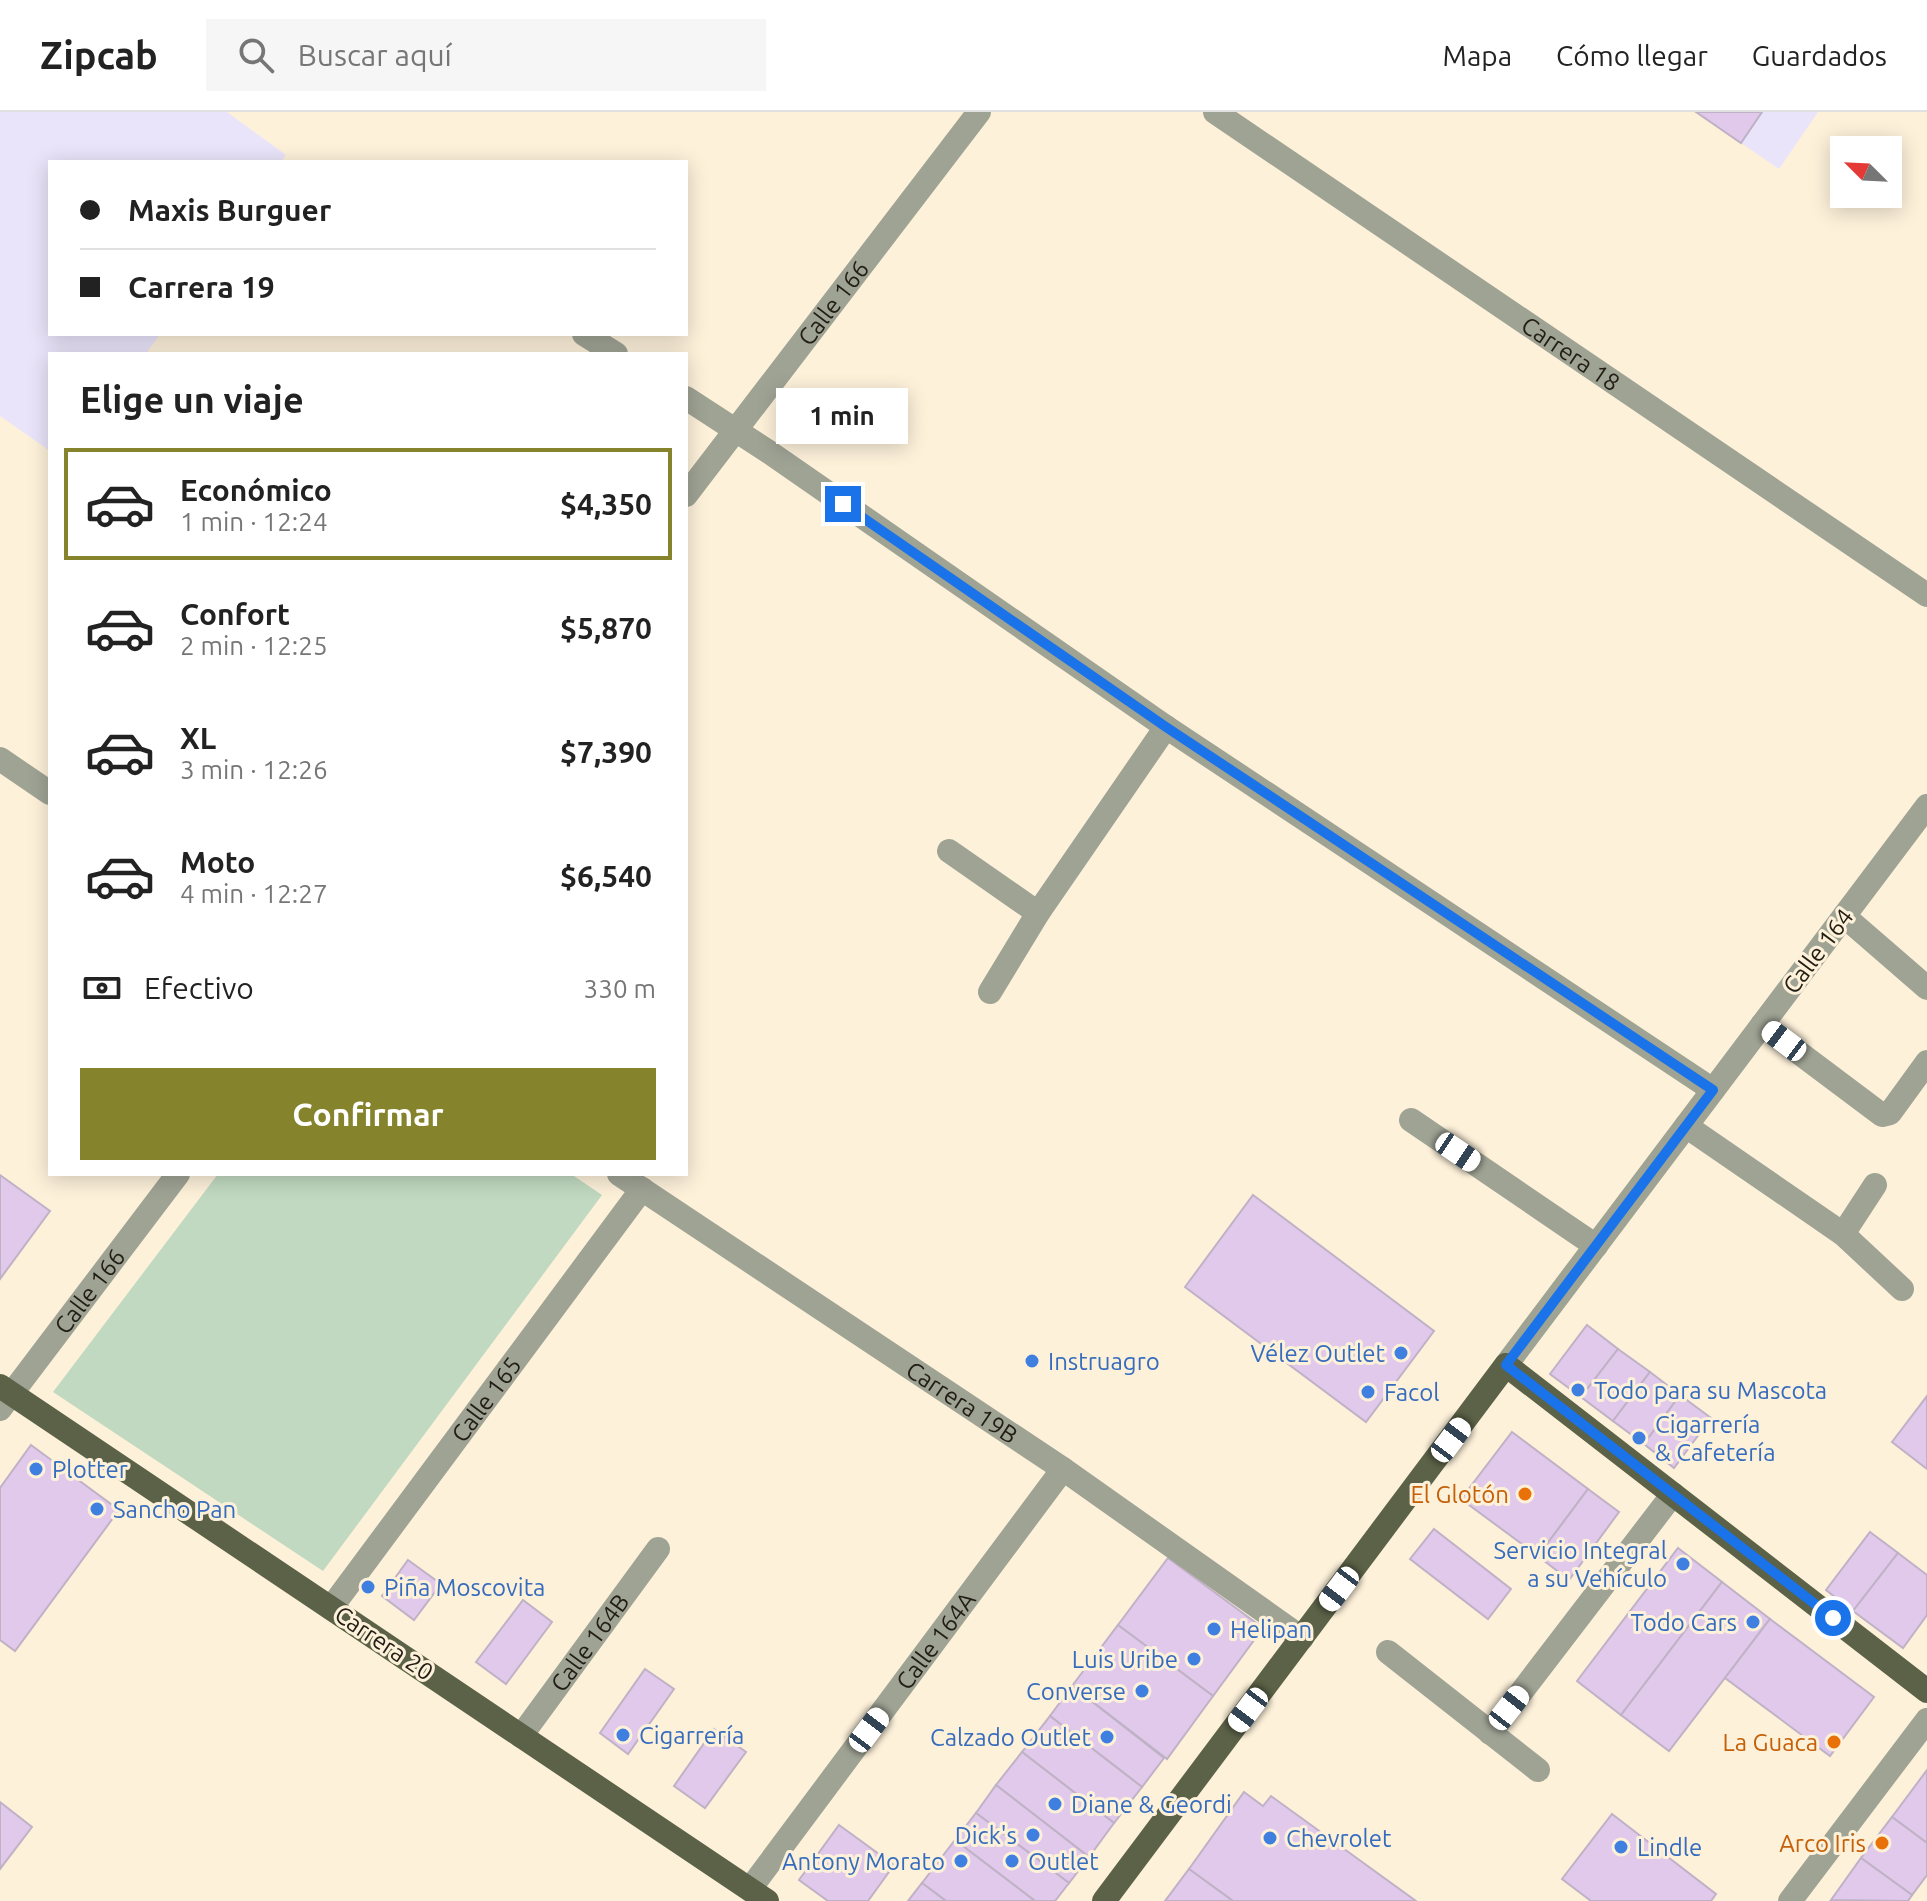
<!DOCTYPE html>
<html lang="es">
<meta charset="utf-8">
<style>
:root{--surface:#fff;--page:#f6f6f6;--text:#222;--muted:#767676;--line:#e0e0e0;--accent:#85842d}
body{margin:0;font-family:Ubuntu,sans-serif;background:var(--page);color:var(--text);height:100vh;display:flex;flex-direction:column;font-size:30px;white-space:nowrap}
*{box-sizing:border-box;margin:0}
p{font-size:26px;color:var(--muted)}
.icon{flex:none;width:44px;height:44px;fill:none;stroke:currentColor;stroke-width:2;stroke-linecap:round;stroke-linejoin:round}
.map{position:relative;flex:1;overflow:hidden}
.panel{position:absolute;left:48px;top:240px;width:640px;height:824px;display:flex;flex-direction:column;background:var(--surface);border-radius:0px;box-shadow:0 4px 20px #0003}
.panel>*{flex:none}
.hud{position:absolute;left:48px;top:48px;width:640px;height:176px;border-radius:0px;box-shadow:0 4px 20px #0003;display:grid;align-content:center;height:176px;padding:0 32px;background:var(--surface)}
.needle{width:52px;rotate:294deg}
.tools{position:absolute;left:1830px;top:24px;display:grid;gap:16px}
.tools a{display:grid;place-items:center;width:72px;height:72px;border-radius:0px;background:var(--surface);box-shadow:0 4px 20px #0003;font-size:40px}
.end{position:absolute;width:36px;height:36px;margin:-18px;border:10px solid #1a73e8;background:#fff;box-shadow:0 0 0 4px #fff}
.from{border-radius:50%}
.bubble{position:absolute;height:56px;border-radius:0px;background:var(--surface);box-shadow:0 4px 20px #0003;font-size:26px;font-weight:600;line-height:56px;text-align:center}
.car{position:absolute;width:24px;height:48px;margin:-24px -12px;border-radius:10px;box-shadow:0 0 6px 2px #0007;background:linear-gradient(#fff 24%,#345 0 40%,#fff 0 76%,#345 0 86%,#fff 0)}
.hud b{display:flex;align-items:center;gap:28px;height:76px;font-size:30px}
.hud b+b{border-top:2px solid var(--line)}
.hud i{width:20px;height:20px;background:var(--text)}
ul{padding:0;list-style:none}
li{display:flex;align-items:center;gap:24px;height:112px;margin:0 16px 12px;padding:0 16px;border:4px solid transparent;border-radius:0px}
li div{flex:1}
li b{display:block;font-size:30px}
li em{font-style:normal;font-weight:600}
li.active{border-color:var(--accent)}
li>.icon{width:72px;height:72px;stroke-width:1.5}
h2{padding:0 32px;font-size:36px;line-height:96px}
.pay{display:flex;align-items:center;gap:20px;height:88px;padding:0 32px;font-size:30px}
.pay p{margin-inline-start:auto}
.button{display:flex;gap:16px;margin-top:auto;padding:16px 32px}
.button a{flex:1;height:92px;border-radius:0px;background:var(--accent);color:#fff;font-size:32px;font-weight:600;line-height:92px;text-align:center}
header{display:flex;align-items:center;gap:48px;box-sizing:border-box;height:112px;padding:0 40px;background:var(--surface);border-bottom:2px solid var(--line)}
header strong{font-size:38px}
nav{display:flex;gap:44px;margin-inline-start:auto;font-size:28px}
.search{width:560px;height:72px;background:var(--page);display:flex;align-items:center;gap:20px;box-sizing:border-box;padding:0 28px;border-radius:0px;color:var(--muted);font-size:30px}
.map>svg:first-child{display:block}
.education{fill:#eae4fa}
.green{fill:#c0d9c0}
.building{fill:#e0c9ea;stroke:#c0b2c6;stroke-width:2}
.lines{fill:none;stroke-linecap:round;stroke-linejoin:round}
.minor{stroke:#9fa394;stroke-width:24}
.major{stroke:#5b6247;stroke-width:24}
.route{stroke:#1a73e8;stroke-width:10}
.shop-dot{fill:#3f7fe0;stroke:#fdf1da;stroke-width:3}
.food-dot{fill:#e8710a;stroke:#fdf1da;stroke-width:3}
.labels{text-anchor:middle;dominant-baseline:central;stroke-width:6;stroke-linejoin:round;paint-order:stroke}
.street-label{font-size:24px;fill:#221e15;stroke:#fdf1da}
.shop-label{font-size:24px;fill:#366cbe;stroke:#fdf1da;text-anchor:start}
.food-label{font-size:24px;fill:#c56008;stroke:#fdf1da;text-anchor:end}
</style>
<header>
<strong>Zipcab</strong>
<div class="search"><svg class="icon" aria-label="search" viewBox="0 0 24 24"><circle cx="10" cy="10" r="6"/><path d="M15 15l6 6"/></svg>Buscar aquí</div>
<nav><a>Mapa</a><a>Cómo llegar</a><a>Guardados</a></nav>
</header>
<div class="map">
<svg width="1927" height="1789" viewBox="0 0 1927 1789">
<rect width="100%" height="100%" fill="#fdf1da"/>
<g class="education">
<path d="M0 0H227L286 43 281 50H50V222H160L146 242H50V339L0 304Z"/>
<path d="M1762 0H1818L1779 57 1741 31Z"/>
</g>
<path class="green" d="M218 1062H571L602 1083 323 1459 53 1280Z"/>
<g class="building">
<path d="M1696 0H1762L1741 31Z"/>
<path d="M0 1063 50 1099 0 1167Z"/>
<path d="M1253 1083 1434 1219 1366 1310 1185 1175Z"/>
<path d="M1587 1213 1618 1237 1581 1285 1550 1262Z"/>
<path d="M1618 1237 1650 1260 1613 1309 1581 1285Z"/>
<path d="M1650 1260 1680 1283 1644 1332 1613 1309Z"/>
<path d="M1680 1283 1711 1306 1674 1356 1644 1332Z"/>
<path d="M1927 1284V1357L1892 1330Z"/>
<path d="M1512 1320 1588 1377 1538 1444 1461 1387Z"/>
<path d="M31 1333 119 1398 15 1539 0 1528V1376Z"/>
<path d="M1588 1377 1619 1400 1569 1468 1538 1444Z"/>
<path d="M1434 1417 1511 1477 1488 1507 1410 1447Z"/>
<path d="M1870 1420 1898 1441 1853 1499 1826 1478Z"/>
<path d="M1678 1436 1722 1470 1621 1603 1577 1569Z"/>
<path d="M1898 1441 1927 1463V1503L1903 1536 1853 1499Z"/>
<path d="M1168 1446 1263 1516 1213 1584 1118 1513Z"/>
<path d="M408 1448 441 1472 414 1508 382 1484Z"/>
<path d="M1722 1470 1770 1507 1669 1639 1621 1603Z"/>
<path d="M523 1488 552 1510 506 1572 476 1550Z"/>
<path d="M1770 1507 1874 1585 1830 1644 1725 1566Z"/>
<path d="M1118 1513 1213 1584 1167 1647 1072 1574Z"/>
<path d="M645 1557 674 1577 628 1642 600 1621Z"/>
<path d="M1072 1574 1164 1646 1142 1675 1050 1604Z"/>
<path d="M1050 1604 1142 1675 1114 1711 1022 1640Z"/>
<path d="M714 1617 746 1640 705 1696 674 1674Z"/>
<path d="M1022 1640 1114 1711 1089 1745 996 1673Z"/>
<path d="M1927 1658V1731L1892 1705Z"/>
<path d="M996 1673 1089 1745 1069 1771 976 1701Z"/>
<path d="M1244 1680 1263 1694 1271 1684 1416 1789H1233L1189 1757Z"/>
<path d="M0 1690 32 1715 0 1757Z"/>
<path d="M976 1701 1069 1771 1055 1789H1035L955 1728Z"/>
<path d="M1612 1702 1716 1782 1711 1789H1591L1562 1767Z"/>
<path d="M1892 1705 1927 1731V1763L1912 1783 1861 1746Z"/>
<path d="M839 1713 894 1753 868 1789H828L799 1768Z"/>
<path d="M955 1728 1035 1789H946L922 1771Z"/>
<path d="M1861 1746 1912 1783 1908 1789 1831 1788Z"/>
<path d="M1189 1757 1233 1789H1165Z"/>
<path d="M922 1771 946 1789H908Z"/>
</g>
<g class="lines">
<g class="minor">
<path id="s1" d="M1215 0 1927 483"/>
<path d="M584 222 616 242"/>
<path d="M686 286 769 340 1166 615 1713 978"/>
<path id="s2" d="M686 383 979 0"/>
<path d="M0 647 50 681"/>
<path d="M949 739 1038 801"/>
<path d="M1844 804 1927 876"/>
<path d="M990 880 1038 801 1166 615"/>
<path d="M1762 913 1882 1003 1890 1001 1927 950"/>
<path d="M1411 1008 1596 1134"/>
<path d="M1686 1014 1843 1122 1902 1177"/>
<path id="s3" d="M619 1062 1063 1357 1302 1526"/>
<path d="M1843 1122 1875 1073"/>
<path d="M1506 1253 1927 694"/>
<path id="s4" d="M0 1297 178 1062"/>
<path id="s5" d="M331 1496 642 1077"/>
<path d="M1388 1540 1538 1658"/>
<path d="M1490 1621 1673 1382"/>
<path id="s6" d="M521 1624 658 1437"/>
<path id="s7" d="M750 1777 1063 1357"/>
<path d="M1790 1789 1927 1608"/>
</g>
<g class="major">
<path d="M0 1274 767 1789"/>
<path d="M1104 1789 1506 1253 1927 1579"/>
</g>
</g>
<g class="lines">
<path class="route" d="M843 392 1166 615 1713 978 1506 1253 1833 1506"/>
</g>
<g class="shop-dot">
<circle cx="1401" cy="1241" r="8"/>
<circle cx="1032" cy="1249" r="8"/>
<circle cx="1578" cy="1278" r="8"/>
<circle cx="1368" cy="1280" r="8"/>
<circle cx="1639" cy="1326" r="8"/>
<circle cx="36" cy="1357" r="8"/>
<circle cx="97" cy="1397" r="8"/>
<circle cx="1683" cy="1452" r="8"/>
<circle cx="368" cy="1475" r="8"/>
<circle cx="1753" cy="1510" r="8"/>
<circle cx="1214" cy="1517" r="8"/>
<circle cx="1194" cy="1547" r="8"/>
<circle cx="1142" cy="1579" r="8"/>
<circle cx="623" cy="1623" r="8"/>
<circle cx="1107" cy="1625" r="8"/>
<circle cx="1055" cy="1692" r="8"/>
<circle cx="1033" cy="1723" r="8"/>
<circle cx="1270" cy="1726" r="8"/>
<circle cx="1621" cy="1735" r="8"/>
<circle cx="961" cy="1749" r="8"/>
<circle cx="1012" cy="1749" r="8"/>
</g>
<g class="food-dot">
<circle cx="1525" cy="1382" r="8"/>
<circle cx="1834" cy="1630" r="8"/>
<circle cx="1882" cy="1731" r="8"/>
</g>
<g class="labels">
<g class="street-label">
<text stroke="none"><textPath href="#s2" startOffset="242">Calle 166</textPath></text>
<text stroke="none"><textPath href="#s1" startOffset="430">Carrera 18</textPath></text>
<text transform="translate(1818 839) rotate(-53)">Calle 164</text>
<text stroke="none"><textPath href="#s4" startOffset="148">Calle 166</textPath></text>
<text stroke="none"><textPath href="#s5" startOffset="260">Calle 165</textPath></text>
<text stroke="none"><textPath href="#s3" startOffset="412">Carrera 19B</textPath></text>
<text stroke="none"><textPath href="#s7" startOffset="310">Calle 164A</textPath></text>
<text transform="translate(384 1531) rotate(34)">Carrera 20</text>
<text stroke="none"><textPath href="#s6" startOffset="116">Calle 164B</textPath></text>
</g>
<g class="shop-label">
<text x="1385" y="1241" text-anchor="end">Vélez Outlet</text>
<text x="1048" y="1249">Instruagro</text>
<text x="1594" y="1278">Todo para su Mascota</text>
<text x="1384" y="1280">Facol</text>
<text x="1655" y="1312">Cigarrería<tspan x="1655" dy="28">&amp; Cafetería</tspan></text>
<text x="52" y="1357">Plotter</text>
<text x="113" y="1397">Sancho Pan</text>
<text x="1667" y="1438" text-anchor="end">Servicio Integral<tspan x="1667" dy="28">a su Vehículo</tspan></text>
<text x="384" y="1475">Piña Moscovita</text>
<text x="1737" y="1510" text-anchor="end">Todo Cars</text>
<text x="1230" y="1517">Helipan</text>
<text x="1178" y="1547" text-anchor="end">Luis Uribe</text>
<text x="1126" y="1579" text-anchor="end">Converse</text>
<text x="639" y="1623">Cigarrería</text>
<text x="1091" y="1625" text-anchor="end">Calzado Outlet</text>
<text x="1071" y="1692">Diane &amp; Geordi</text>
<text x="1017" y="1723" text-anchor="end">Dick's</text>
<text x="1286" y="1726">Chevrolet</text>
<text x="1637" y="1735">Lindle</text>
<text x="945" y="1749" text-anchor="end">Antony Morato</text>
<text x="1028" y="1749">Outlet</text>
</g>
<g class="food-label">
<text x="1509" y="1382">El Glotón</text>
<text x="1818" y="1630">La Guaca</text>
<text x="1866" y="1731">Arco Iris</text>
</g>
</g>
</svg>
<div class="tools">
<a><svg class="needle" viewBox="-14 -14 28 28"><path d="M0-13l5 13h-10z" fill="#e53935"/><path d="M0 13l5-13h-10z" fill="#767676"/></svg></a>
</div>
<i class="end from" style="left:1833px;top:1506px"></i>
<i class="end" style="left:843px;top:392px"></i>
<div class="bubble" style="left:776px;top:276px;width:132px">1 min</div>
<i class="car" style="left:1784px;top:929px;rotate:307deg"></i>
<i class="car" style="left:1458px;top:1040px;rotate:124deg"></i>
<i class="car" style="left:1451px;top:1328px;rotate:37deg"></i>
<i class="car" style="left:1339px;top:1477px;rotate:217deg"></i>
<i class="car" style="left:1509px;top:1596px;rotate:38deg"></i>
<i class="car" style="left:1248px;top:1598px;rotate:217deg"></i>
<i class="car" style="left:869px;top:1618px;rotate:37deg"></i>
<div class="hud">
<b><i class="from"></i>Maxis Burguer</b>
<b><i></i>Carrera 19</b>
</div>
<section class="panel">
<h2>Elige un viaje</h2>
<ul>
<li class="active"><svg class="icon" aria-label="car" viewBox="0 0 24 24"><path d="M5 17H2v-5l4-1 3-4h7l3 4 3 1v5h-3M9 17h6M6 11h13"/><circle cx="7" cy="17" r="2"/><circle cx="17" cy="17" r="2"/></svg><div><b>Económico</b><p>1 min · 12:24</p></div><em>$4,350</em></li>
<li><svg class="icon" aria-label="car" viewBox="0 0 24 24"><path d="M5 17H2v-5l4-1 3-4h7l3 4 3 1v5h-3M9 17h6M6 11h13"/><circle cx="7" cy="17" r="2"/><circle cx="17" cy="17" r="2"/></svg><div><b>Confort</b><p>2 min · 12:25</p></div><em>$5,870</em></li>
<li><svg class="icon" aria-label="car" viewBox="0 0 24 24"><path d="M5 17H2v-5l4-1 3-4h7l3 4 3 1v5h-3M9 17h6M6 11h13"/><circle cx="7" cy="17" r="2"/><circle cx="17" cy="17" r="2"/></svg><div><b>XL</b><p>3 min · 12:26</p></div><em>$7,390</em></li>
<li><svg class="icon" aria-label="car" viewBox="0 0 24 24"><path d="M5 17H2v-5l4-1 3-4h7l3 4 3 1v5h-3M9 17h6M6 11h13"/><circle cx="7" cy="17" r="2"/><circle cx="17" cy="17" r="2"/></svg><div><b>Moto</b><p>4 min · 12:27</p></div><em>$6,540</em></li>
</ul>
<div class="pay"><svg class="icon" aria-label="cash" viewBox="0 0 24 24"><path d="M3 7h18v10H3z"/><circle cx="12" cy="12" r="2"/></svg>Efectivo<p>330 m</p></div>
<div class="button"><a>Confirmar</a></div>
</section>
</div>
